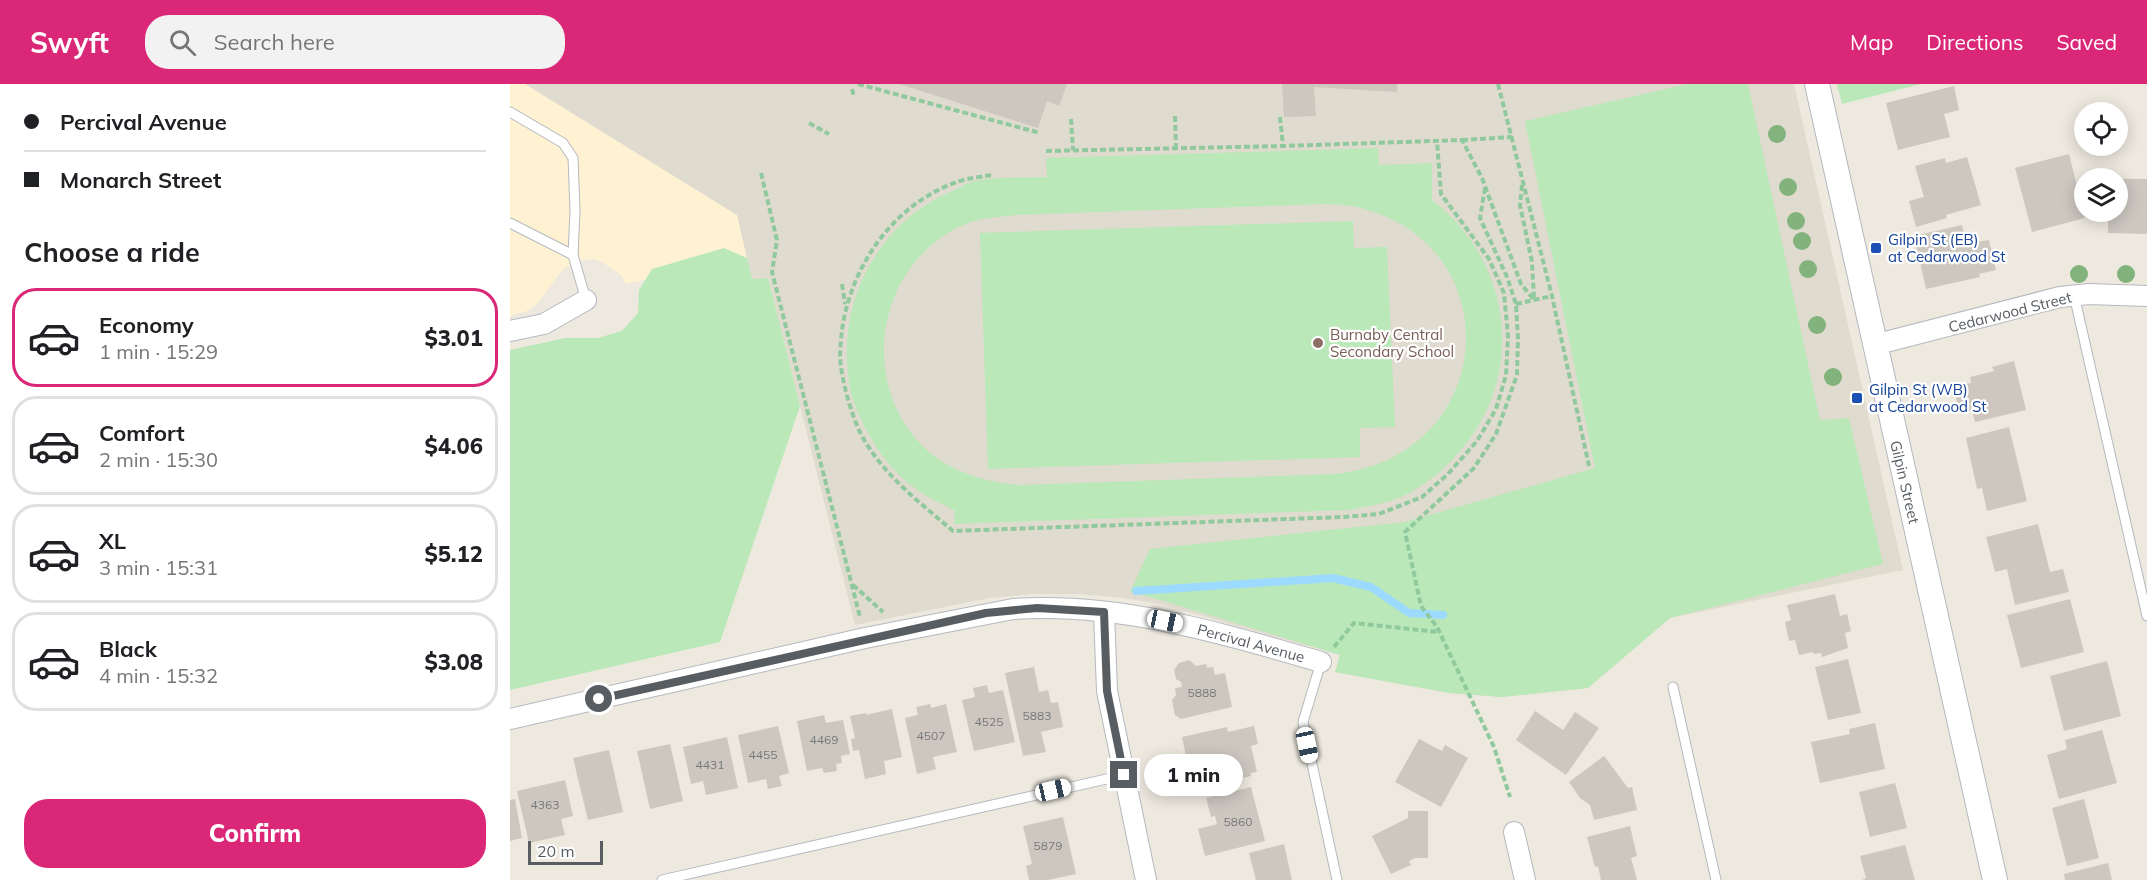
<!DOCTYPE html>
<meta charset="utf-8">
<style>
:root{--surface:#fff;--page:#f2f2f2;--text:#202124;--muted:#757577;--line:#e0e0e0;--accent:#db2777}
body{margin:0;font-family:Mulish,sans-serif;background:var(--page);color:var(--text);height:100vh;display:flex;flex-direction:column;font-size:22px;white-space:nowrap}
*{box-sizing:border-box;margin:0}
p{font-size:20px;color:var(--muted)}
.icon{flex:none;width:33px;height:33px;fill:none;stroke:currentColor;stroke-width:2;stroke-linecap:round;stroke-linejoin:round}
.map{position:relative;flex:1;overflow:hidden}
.side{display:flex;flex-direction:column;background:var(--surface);width:510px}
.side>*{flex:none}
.hud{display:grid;align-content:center;height:132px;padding:0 24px;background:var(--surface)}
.buttons{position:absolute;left:1564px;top:18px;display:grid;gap:12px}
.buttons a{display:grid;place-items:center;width:54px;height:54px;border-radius:50%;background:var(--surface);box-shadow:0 3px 15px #0003;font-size:30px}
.scale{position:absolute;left:18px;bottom:15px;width:75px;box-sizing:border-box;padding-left:6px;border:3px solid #585d62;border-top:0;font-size:16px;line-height:21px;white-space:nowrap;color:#585d62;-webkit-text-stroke:4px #fff;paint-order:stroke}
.end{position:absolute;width:27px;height:27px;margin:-14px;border:8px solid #585d62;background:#fff;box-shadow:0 0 0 3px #fff}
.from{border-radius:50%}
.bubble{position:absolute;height:42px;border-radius:21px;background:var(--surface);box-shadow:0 3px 15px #0003;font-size:20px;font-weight:800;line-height:42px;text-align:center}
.car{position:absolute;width:18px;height:36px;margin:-18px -9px;border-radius:8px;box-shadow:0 0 4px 2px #0007;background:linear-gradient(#fff 24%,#345 0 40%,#fff 0 76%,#345 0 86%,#fff 0)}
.hud b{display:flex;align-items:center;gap:21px;height:57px;font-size:22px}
.hud b+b{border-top:2px solid var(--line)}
.hud i{width:15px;height:15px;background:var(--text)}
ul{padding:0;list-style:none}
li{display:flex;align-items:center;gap:18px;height:99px;margin:0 12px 9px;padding:0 12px;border:3px solid var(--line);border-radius:24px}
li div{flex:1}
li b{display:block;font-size:22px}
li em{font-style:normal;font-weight:800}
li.current{border-color:var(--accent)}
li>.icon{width:54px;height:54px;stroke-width:1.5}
h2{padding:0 24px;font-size:27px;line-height:72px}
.action{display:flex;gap:12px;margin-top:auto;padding:12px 24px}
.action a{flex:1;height:69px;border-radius:24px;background:var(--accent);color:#fff;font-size:24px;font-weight:800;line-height:69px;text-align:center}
header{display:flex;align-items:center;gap:36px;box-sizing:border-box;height:84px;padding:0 30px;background:var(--accent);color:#fff}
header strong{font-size:28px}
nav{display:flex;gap:33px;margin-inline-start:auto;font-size:21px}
.search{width:420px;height:54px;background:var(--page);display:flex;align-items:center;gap:15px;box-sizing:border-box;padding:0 21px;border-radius:24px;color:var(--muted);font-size:22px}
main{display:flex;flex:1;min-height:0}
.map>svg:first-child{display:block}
.commercial{fill:#fff2d2}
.education{fill:#dfdbcf}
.green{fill:#bae8b8;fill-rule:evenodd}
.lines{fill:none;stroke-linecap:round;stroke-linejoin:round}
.stream{stroke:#9ddaff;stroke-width:8}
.building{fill:#cdc7c0}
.service-casing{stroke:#b5b8be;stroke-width:11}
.minor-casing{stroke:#b5b8be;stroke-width:22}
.tertiary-casing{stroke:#b5b8be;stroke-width:26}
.path{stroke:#90c99d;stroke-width:4;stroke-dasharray:6 3;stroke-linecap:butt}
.service{stroke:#fff;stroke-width:9}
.minor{stroke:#fff;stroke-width:20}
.tertiary{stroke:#fff;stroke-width:24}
.tree{fill:#83b37d}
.route{stroke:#585d62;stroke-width:8}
.transit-dot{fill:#1a4fb4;stroke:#fff;stroke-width:2}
.education-dot{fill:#8d6e63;stroke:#fff;stroke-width:2}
.labels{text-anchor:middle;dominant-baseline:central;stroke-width:4.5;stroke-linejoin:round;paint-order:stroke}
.number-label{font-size:12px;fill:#75787a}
.transit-label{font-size:15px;fill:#164399;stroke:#fff;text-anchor:start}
.street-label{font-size:15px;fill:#585d62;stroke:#fff}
.education-label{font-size:15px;fill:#785e54;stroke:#fff;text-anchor:start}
</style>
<header>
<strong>Swyft</strong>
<div class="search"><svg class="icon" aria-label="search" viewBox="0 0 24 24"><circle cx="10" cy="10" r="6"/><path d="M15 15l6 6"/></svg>Search here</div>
<nav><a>Map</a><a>Directions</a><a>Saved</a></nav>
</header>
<main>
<section class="side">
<div class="hud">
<b><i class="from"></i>Percival Avenue</b>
<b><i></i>Monarch Street</b>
</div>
<h2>Choose a ride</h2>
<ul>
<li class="current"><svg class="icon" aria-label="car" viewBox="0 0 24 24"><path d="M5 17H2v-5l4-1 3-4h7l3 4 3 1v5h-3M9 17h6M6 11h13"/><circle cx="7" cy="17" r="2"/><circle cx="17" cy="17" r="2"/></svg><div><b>Economy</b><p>1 min · 15:29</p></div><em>$3.01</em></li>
<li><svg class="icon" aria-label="car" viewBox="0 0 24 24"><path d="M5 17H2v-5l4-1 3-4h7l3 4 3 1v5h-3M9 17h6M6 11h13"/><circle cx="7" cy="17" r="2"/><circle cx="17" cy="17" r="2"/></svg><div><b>Comfort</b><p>2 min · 15:30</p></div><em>$4.06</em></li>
<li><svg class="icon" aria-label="car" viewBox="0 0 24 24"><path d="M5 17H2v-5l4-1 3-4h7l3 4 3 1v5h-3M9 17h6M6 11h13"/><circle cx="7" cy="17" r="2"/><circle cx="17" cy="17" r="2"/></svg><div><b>XL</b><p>3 min · 15:31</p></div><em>$5.12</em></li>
<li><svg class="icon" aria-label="car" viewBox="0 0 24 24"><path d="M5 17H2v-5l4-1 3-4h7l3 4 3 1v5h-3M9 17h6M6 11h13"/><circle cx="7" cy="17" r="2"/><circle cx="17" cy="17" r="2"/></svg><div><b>Black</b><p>4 min · 15:32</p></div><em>$3.08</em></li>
</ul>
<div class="action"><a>Confirm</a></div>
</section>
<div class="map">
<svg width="1637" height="796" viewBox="0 0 1637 796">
<rect width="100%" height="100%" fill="#ede9df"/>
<path class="commercial" d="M0 0H15L227 131 237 174 116 200 111 191 92 178 84 175 73 176 63 179 52 186 27 220 17 227 0 232Z"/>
<path class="education" d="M15 0H1284L1393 486 1160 534 1078 604 992 613 939 609 825 588 830 571 650 520 613 514 570 510H523L480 514 345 541 258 194 242 195 227 131Z"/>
<g class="green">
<path d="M1178 0H1238L1310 336 1339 334 1373 480 1160 534 1078 604 992 613 939 609 825 588 830 571 657 518 620 508 640 465 895 438 1085 384 1015 37Z"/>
<path d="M1327 0H1411L1332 20Z"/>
<path d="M868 64 869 81 922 79V116C1002 177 1017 290 950 367 935 385 915 402 893 412 876 420 857 422 840 426L444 440 445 427C433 420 420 415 409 407 380 388 357 353 345 321 339 307 338 290 337 276 334 205 374 137 440 108 448 105 456 99 465 97 488 92 514 94 537 93L536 74ZM814 120C823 121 833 120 842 122 1003 155 990 373 825 390L510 401C469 398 428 384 402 350 347 279 376 169 461 138 475 133 492 133 506 131Z"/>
<path d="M843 137 844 164 877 163 885 343 850 344V373L478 385 470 149Z"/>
<path d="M214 164 237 174 242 195 258 194 290 322 210 558 0 606V266L55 254H88L112 247 128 229 129 206 142 185Z"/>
</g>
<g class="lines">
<path class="stream" d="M626 507 823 494 861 503 899 529 933 531"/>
</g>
<g class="building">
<path d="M389 0H557L549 22 537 17 528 44Z"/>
<path d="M772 0H887V8L804 3 806 32 774 33Z"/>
<path d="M1444 2 1449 26 1434 30 1440 53 1388 66 1376 19Z"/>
<path d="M1559 70 1575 134 1522 148 1505 84Z"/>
<path d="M1457 73 1471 121 1436 131 1437 134 1406 143 1399 117 1414 113 1405 82 1435 74 1436 79Z"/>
<path d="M1608 95H1637V150L1598 149V128H1608Z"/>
<path d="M1452 141 1456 158 1466 156 1467 158 1479 156 1486 186 1469 190 1470 193 1416 205 1404 152Z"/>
<path d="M1504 277 1516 326 1465 338 1462 326 1450 329 1445 310 1457 307 1456 300 1461 299 1460 293 1484 287 1482 283Z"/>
<path d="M1499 343 1517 417 1477 427 1472 404 1467 405 1456 354Z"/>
<path d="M1528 440 1540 488 1553 485 1559 508 1505 521 1497 485 1485 488 1476 453Z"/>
<path d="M1325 510 1330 532 1337 530 1341 547 1335 549 1338 564 1312 573 1311 569 1303 570V568L1289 571 1285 556 1279 557 1275 538 1281 536 1277 521Z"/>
<path d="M1560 515 1574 568 1511 584 1497 531Z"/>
<path d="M1338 575 1351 629 1318 636 1305 583Z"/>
<path d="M679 576 686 582 696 580 697 584 703 583 705 591 715 589 722 623 671 635 665 631 662 616 666 611 665 604 672 603 671 598 666 595 664 586 669 579Z"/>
<path d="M1597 577 1611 632 1554 647 1540 592Z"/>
<path d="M524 583 529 608 538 606 541 619 548 618 553 643 531 648 536 668 513 672 495 589Z"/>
<path d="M477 601 479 609 493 606 505 658 464 667 452 616 465 613 463 604Z"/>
<path d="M420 620 421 624 436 620 447 668 423 673 426 685 407 690 395 634 408 631 406 623Z"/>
<path d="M382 625 392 673 374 677 376 690 355 695 349 666 343 667 341 655 345 654 340 632 356 629V631Z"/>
<path d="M1025 627 1053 646 1065 628 1089 644 1056 691 1006 656Z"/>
<path d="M314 631 316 639 333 636 340 670 331 672 332 679 326 680 327 687 314 689 312 684 297 687 287 637Z"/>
<path d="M1365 639 1375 685 1310 699 1301 658 1340 650 1339 645Z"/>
<path d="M268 642 279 689 269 692 272 702 258 705 256 695 238 699 228 651Z"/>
<path d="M744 642 748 660 741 662 747 688 740 689 741 692 721 697 720 692 706 695 701 672 677 677 672 653 717 643 718 648Z"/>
<path d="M1592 646 1607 699 1549 715 1537 671 1557 665 1555 656Z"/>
<path d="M217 653 228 704 196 711 193 697 181 700 173 663Z"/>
<path d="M909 655 932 667 935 661 958 674 931 723 885 698Z"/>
<path d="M160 660 173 717 140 725 127 667Z"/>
<path d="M99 666 113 728 78 736 63 674Z"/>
<path d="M1094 672 1118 704 1122 703 1127 726 1084 736 1080 721 1070 714 1059 698Z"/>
<path d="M55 696 63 732 51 735 55 751 19 759 7 707Z"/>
<path d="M1385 699 1397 744 1360 753 1349 708Z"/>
<path d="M741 703 755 757 695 772 688 745 707 740 705 732 701 733 696 714Z"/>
<path d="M5 715 12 754 0 757V716Z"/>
<path d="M1574 715 1589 774 1557 782 1542 724Z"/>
<path d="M898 727H918V774H905L899 777 901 781 881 790 862 752 898 734Z"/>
<path d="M553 733 566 790 538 796H519L516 782 522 780 513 742Z"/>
<path d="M1120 742 1127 772 1121 774 1127 796H1091L1088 782 1085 783 1077 753Z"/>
<path d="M774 760 782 796H746L739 769Z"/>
<path d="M1395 761 1405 796H1352L1356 794 1350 772Z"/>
<path d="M1598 779 1602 796H1555L1554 790Z"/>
</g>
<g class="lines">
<defs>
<g id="service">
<path d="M0 28 53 59 63 74 65 127 63 171 76 216"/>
<path d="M0 139 63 171"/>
<path d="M1564 211 1637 532"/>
<path d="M811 578 793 638 827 796"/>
<path d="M1163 603 1206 796"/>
<path d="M152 796 614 691"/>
</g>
<g id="minor">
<path d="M0 247 34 240 76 216"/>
<path d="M1364 261 1550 213 1579 210 1637 212"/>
<path d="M594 528 597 607 636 796"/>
<path d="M0 635 355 554 503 525C609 518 711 549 811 578"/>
<path d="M1004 748 1015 796"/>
</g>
<path id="tertiary" d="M1307 0 1485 796"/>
</defs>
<use href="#service" class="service-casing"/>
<use href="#minor" class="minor-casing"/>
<use href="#tertiary" class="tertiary-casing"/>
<g class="path">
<path d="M348 0 530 49"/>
<path d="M988 0 1042 212 1079 382"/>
<path d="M342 5 344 13"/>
<path d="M665 32 666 64"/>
<path d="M770 33 773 62"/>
<path d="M561 35 563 66"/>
<path d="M299 39 319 50"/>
<path d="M952 56 1002 53"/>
<path d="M536 67 773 62 952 56 972 94 1011 200 1024 216"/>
<path d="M251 89 267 156 262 188 350 533"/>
<path d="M481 91C471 93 459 94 450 97 385 118 341 181 332 246 331 258 329 271 331 283 334 303 340 325 348 344 368 387 408 417 443 447L833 433 869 430 912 413 938 390 967 357 986 325 996 291 998 252 994 209 979 175 931 110 927 57"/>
<path d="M1012 101 1010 121 1022 178 1024 215"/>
<path d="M975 104 970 134 997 193 1006 220 1008 255 1007 291 986 350 964 384 895 448 911 522 927 543 984 663 1000 713"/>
<path d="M332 200 335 220"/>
<path d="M1006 220 1042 212"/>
<path d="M343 501 373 528"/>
<path d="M824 563 844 539 928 548"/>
</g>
<use href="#service" class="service"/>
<use href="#minor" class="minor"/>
<use href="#tertiary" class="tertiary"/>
</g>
<g class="tree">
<circle cx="1267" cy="50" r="9"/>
<circle cx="1278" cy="103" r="9"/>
<circle cx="1286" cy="137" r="9"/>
<circle cx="1292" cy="157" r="9"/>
<circle cx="1298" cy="185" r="9"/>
<circle cx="1569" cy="190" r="9"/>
<circle cx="1616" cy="190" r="9"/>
<circle cx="1307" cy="241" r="9"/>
<circle cx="1323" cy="293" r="9"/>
</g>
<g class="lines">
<path class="route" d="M89 615 476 529 527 524 594 528 597 607 614 691"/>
</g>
<g class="transit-dot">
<rect x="1360" y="158" width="12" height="12" rx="3"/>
<rect x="1341" y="308" width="12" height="12" rx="3"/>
</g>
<circle class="education-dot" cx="808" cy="259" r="6"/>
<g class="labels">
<g class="number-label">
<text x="692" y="608">5888</text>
<text x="527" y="631">5883</text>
<text x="479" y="637">4525</text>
<text x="421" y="651">4507</text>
<text x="314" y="655">4469</text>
<text x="253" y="670">4455</text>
<text x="200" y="680">4431</text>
<text x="35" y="720">4363</text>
<text x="728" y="737">5860</text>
<text x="538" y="761">5879</text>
</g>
<g class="transit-label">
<text x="1378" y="155">Gilpin St (EB)<tspan x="1378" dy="17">at Cedarwood St</tspan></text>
<text x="1359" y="305">Gilpin St (WB)<tspan x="1359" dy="17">at Cedarwood St</tspan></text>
</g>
<g class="street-label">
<text transform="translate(1500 228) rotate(-14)">Cedarwood Street</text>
<text transform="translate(1395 398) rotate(77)">Gilpin Street</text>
<text transform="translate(741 559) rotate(15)">Percival Avenue</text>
</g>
<g class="education-label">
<text x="820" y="250">Burnaby Central<tspan x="820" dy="17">Secondary School</tspan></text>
</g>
</g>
</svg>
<div class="buttons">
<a><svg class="icon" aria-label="locate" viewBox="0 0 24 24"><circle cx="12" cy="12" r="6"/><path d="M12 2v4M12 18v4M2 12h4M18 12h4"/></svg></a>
<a><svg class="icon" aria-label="layers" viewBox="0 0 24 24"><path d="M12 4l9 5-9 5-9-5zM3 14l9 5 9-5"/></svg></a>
</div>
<div class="scale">20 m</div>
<i class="end from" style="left:89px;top:615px"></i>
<i class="end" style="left:614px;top:691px"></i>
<div class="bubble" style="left:634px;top:670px;width:99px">1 min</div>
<i class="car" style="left:655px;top:537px;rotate:102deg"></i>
<i class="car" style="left:797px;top:661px;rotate:168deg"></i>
<i class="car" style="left:543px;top:706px;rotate:77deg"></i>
</div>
</main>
